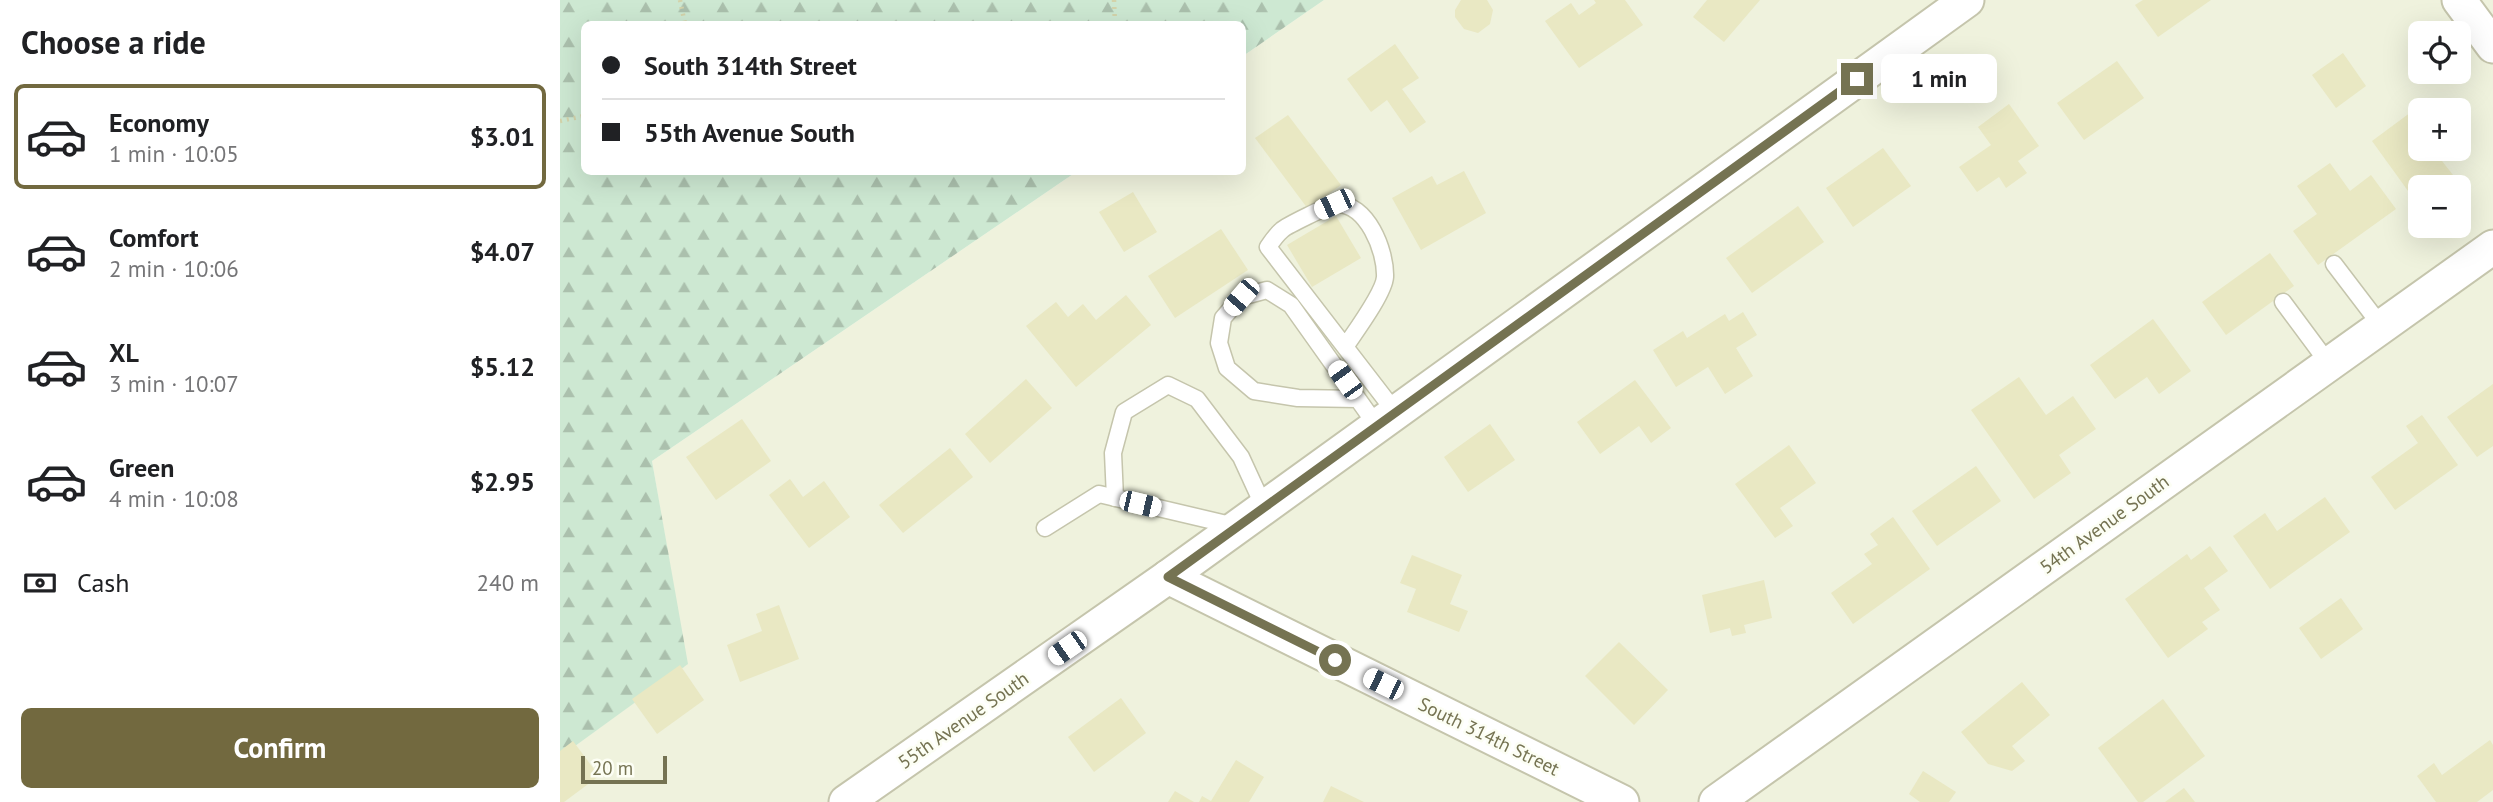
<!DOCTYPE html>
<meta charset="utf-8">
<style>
:root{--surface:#fff;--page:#f2f2f2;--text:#202124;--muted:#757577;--line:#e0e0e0;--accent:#72693f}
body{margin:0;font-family:"PT Sans",sans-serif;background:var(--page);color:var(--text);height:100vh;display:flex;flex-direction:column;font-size:26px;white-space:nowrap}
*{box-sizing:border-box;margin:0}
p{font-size:23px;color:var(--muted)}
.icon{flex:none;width:38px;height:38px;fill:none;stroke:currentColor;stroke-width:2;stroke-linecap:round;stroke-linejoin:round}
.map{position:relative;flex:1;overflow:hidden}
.details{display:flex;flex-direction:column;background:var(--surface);width:560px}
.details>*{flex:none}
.guide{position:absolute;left:21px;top:21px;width:665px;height:154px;border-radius:10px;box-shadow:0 7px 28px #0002;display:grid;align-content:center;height:154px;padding:0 21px;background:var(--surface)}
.controls{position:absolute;left:1848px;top:21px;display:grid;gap:14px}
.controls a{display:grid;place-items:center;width:63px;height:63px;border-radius:10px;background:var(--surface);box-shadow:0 7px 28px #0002;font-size:35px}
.scale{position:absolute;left:21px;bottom:18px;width:86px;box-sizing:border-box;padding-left:7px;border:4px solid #757352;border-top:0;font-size:19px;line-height:24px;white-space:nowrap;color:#757352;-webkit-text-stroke:5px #fcfef4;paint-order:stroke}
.end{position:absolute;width:32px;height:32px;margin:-16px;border:9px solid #757352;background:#fff;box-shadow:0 0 0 4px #fff}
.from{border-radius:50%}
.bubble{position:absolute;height:49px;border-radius:10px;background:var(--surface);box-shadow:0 7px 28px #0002;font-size:23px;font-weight:600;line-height:49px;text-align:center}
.car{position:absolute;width:21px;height:42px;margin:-21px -10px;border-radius:9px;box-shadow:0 0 5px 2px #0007;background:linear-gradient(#fff 24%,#345 0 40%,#fff 0 76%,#345 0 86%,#fff 0)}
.guide b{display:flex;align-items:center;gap:24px;height:66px;font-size:26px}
.guide b+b{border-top:2px solid var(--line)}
.guide i{width:18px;height:18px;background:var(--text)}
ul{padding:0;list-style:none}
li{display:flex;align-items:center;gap:21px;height:105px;margin:0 14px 10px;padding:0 7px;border:4px solid transparent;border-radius:10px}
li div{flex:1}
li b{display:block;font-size:26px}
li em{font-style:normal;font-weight:600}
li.active{border-color:var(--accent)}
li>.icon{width:63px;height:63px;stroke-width:1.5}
h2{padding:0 21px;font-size:32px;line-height:84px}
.pay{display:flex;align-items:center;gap:18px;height:77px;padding:0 21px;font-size:26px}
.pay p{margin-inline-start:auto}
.cta{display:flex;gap:14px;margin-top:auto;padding:14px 21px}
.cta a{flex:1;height:80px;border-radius:10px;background:var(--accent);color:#fff;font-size:28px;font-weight:600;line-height:80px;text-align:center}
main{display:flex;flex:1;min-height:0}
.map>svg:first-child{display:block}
.residential{fill:#eff2dd;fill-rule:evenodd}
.forest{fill:url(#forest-firs)}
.building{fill:#e9e8c3}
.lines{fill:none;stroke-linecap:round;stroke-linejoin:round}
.lane-casing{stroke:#c5c5ac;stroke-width:19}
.street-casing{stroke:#c5c5ac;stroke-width:37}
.path{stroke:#d3d3aa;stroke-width:4.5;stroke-dasharray:2 5;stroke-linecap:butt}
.lane{stroke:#fff;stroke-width:16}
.street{stroke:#fff;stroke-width:33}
.route{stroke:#757352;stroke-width:9}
.labels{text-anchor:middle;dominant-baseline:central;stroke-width:5;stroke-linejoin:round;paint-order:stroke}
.street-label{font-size:19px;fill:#757352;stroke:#fcfef4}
</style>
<main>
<section class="details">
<h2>Choose a ride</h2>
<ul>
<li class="active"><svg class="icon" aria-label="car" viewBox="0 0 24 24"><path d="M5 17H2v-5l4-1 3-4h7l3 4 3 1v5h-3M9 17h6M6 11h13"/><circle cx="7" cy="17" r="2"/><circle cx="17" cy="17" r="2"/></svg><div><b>Economy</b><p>1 min · 10:05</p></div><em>$3.01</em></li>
<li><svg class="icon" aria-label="car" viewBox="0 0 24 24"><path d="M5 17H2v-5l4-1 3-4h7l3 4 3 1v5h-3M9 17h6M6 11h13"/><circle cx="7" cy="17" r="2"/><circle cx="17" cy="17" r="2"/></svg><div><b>Comfort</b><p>2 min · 10:06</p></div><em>$4.07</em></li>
<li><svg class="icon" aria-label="car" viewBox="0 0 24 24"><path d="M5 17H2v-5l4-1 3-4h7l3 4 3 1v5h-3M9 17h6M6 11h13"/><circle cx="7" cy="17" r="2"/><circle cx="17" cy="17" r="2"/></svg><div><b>XL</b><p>3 min · 10:07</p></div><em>$5.12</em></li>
<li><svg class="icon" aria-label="car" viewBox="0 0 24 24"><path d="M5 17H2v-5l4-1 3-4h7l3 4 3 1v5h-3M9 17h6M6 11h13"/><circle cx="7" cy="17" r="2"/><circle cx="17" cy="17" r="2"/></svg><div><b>Green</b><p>4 min · 10:08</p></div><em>$2.95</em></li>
</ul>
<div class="pay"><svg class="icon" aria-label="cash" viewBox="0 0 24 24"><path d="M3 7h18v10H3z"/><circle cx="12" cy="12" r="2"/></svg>Cash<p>240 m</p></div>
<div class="cta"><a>Confirm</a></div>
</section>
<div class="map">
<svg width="1933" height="802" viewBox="0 0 1933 802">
<defs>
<pattern id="forest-firs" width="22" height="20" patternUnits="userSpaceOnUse" patternTransform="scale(1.75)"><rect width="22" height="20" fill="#cde8d2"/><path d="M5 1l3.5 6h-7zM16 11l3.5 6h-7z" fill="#abc0ad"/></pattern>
</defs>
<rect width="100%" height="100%" fill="#f8fbee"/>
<path class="residential" d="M764 0H1933V802H0V757L127 664 92 461 516 172H682L683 56ZM1860 33H1899V72H1860ZM1860 110H1899V149H1860ZM1860 187H1899V226H1860Z"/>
<path class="forest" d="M0 0H764L683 56 682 24H24V172H516L92 461 128 664 0 757Z"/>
<g class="building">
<path d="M901 0H927L933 10 930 24 918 33 904 29 895 17V10Z"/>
<path d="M1034 0H1065L1083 25 1019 68 985 21 1011 3 1019 15 1036 3Z"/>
<path d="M1147 0H1200L1164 42 1133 17Z"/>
<path d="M1583 0H1651L1598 37 1575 5Z"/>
<path d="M835 44 859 78 842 89 866 122 850 133 827 100 811 112 787 79Z"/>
<path d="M1783 53 1806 86 1776 108 1752 75Z"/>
<path d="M1557 61 1584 98 1524 140 1497 103Z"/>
<path d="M1866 101 1872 110H1860V149H1899L1882 161 1893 175 1876 187H1860V198L1856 202 1812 141Z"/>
<path d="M1449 104 1479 146 1458 161 1467 173 1446 188 1439 177 1417 192 1399 167 1431 145 1418 127Z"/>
<path d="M728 115 781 185 748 209 695 138Z"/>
<path d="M1323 148 1351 186 1293 227 1266 188Z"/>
<path d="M1770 163 1790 191 1811 175 1836 209 1758 265 1733 231 1757 214 1737 186Z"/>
<path d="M904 171 926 213 861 250 832 198 872 176 877 185Z"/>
<path d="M573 192 597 232 564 252 539 212Z"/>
<path d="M1238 206 1264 242 1192 293 1166 258Z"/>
<path d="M776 216 801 258 752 287 727 245Z"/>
<path d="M661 229 688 270 615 318 588 276Z"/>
<path d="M1710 253 1734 286 1666 335 1642 302Z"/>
<path d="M566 295 591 325 516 387 466 326 496 302 508 317 523 304 536 320Z"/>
<path d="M1183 312 1197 335 1176 348 1193 376 1165 394 1148 367 1116 387 1093 350 1123 331 1127 338 1165 314 1169 321Z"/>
<path d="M1593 319 1631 371 1599 394 1587 377 1555 399 1530 365Z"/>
<path d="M1459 377 1486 415 1513 396 1536 429 1499 455 1511 473 1474 499 1411 410Z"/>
<path d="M466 379 492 408 430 463 405 434Z"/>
<path d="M1075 380 1111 428 1091 443 1079 426 1040 454 1017 422Z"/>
<path d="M1933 384V446L1917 457 1887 417Z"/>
<path d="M1862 415 1898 465 1835 510 1811 477 1858 443 1846 426Z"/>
<path d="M182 419 211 461 156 500 126 457Z"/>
<path d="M930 424 955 460 908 492 884 457Z"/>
<path d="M1229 445 1256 483 1220 508 1233 526 1215 538 1175 484Z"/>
<path d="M390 448 413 477 343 533 319 505Z"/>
<path d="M1416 466 1441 501 1377 546 1352 511Z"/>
<path d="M230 479 243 497 264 481 290 517 249 548 209 495Z"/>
<path d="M1765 497 1790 532 1710 589 1673 536 1705 513 1717 531Z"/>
<path d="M1333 517 1370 569 1293 624 1271 593 1312 564 1304 554 1318 545 1310 534Z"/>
<path d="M1650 546 1668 571 1644 588 1660 610 1642 622 1648 629 1608 658 1565 599 1627 554 1631 560Z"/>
<path d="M852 555 902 575 890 604 908 611 899 632 847 612 856 589 840 583Z"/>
<path d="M1204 580 1212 618 1184 625 1186 633 1172 636 1170 628 1150 633 1142 595Z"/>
<path d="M1781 598 1803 629 1761 659 1739 628Z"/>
<path d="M219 605 239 659 180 682 167 645 202 631 196 614Z"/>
<path d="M1059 642 1108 690 1074 725 1025 676Z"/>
<path d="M120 665 144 700 97 734 72 699Z"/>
<path d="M1462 682 1490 715 1452 746 1465 761 1452 771 1428 764 1401 732Z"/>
<path d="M561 698 586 733 534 772 508 737Z"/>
<path d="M1603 699 1645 756 1583 802H1578L1538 748Z"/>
<path d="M1930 740 1933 745V790L1917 802H1876L1857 776 1874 763 1882 775Z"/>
<path d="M13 741 39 776 4 802H0V751Z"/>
<path d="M676 760 704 777 689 802H639L642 796 651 801Z"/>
<path d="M1363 771 1396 792 1389 802H1360L1349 794Z"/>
<path d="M771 786 804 802H763Z"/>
<path d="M1624 788 1635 802H1605Z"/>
<path d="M615 791 634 802H608Z"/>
</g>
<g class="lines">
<defs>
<g id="lane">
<path d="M1774 264 1822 327"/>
<path d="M1723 302 1769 364"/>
<path d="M785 347C795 332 824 293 825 277 826 251 807 202 775 204 769 205 726 226 722 230 716 235 712 241 708 247L836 413"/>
<path d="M798 399 738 398 694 391 667 368 659 343 663 318 681 297 707 290 731 305 817 426"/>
<path d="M555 498 553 453 564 412 608 385 637 399 681 457 704 507"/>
<path d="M485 528 539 494 675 526"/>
</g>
<g id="street">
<path d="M1899 0 1933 46"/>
<path d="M608 577 1062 802"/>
<path d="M286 802 608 577 1407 0"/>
<path d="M1156 802 1933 247"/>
</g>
</defs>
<use href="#lane" class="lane-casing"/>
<use href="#street" class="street-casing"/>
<g class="path">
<path d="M120 0 125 24"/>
<path d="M554 0 555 24"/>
<path d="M0 121 24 116"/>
</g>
<use href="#lane" class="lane"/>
<use href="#street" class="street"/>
</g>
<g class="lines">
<path class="route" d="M775 660 608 577 1297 79"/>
</g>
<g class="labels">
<g class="street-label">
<text transform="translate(1544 524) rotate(-36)">54th Avenue South</text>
<text transform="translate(403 720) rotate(-35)">55th Avenue South</text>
<text transform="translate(929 736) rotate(26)">South 314th Street</text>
</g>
</g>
</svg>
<div class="controls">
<a><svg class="icon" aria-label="locate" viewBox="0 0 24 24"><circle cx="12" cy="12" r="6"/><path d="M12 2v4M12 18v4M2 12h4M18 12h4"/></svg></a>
<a>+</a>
<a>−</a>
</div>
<div class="scale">20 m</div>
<i class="end from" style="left:775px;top:660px"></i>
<i class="end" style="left:1297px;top:79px"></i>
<div class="bubble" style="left:1321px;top:54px;width:116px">1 min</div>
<i class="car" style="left:774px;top:204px;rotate:245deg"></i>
<i class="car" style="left:681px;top:297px;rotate:221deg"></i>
<i class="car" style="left:785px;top:380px;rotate:324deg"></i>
<i class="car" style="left:580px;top:504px;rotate:103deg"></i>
<i class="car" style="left:507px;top:648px;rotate:235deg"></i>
<i class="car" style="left:823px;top:684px;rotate:296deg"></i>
<div class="guide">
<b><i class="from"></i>South 314th Street</b>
<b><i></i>55th Avenue South</b>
</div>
</div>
</main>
